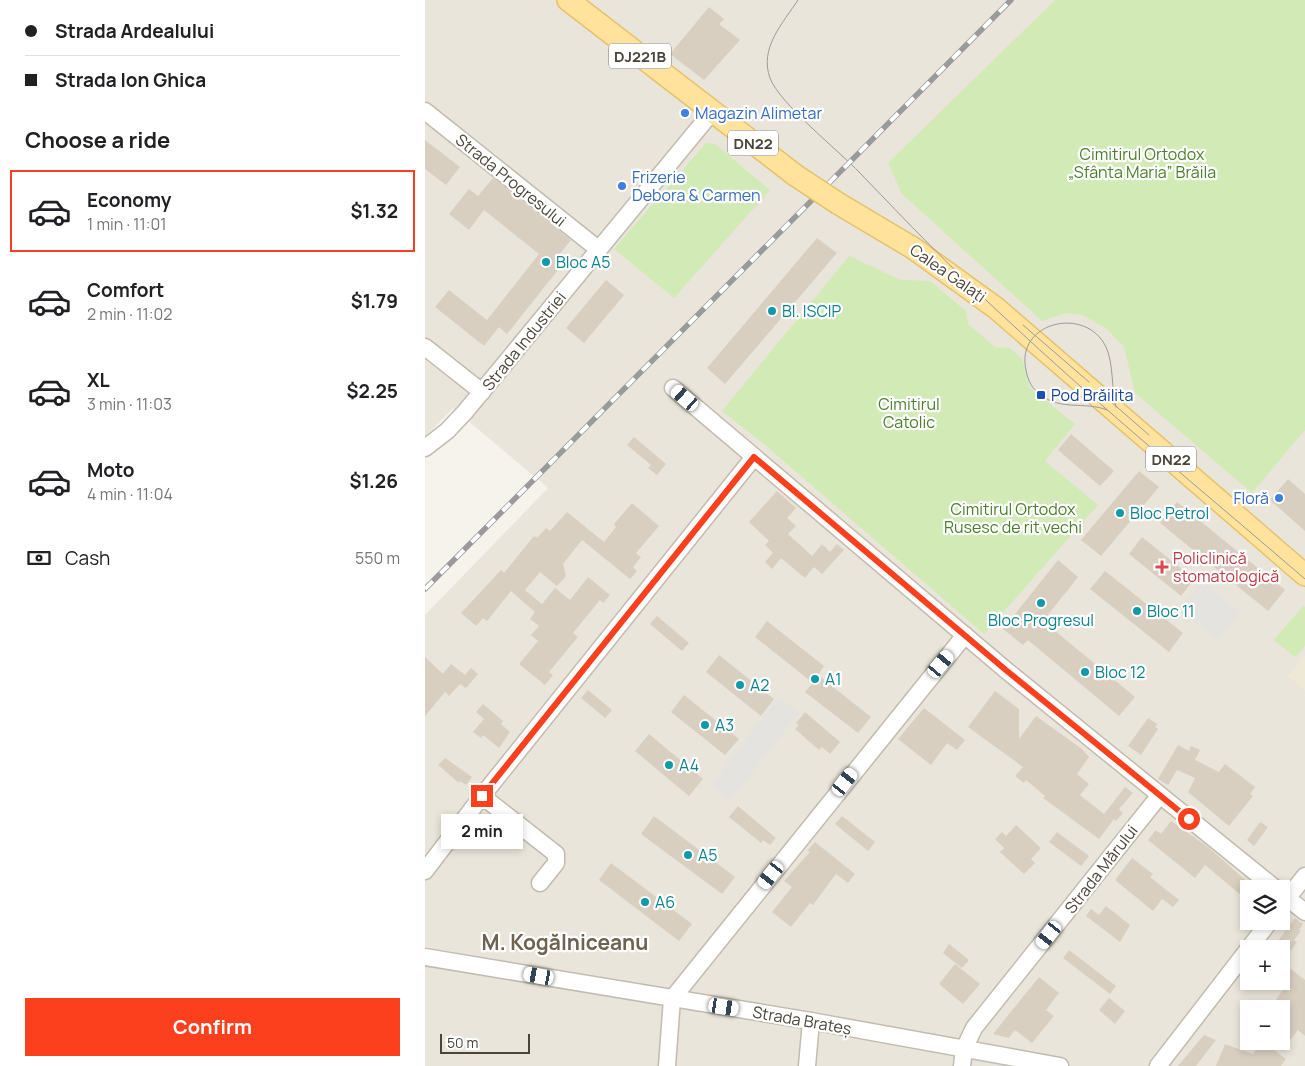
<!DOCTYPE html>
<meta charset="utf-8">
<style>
:root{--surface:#fff;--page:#f2f2f2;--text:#202124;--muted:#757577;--line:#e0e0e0;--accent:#fc3f1d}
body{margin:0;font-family:Manrope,sans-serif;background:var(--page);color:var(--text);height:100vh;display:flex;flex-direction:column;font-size:19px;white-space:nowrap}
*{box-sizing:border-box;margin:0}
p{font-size:16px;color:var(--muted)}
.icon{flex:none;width:28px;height:28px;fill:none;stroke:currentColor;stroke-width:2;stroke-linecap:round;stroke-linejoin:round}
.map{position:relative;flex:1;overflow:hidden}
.sheet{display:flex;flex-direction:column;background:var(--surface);width:425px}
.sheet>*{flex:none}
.guide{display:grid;align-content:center;height:110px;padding:0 25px;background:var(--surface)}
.tools{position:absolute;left:815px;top:880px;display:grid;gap:10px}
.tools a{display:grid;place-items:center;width:50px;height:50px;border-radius:0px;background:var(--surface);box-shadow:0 2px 8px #0003;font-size:25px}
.scale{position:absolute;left:15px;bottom:12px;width:90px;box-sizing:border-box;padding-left:5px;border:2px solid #4b4439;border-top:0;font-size:14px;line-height:18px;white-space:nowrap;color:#4b4439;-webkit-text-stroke:4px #fff;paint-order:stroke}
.end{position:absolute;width:22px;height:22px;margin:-11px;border:6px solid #fc3f1d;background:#fff;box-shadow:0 0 0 2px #fff}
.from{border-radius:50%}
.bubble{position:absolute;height:35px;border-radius:0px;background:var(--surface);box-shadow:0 2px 8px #0003;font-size:16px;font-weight:700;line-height:35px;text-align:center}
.car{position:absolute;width:15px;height:30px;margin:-15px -8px;border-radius:6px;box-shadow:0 0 4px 1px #0007;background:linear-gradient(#fff 24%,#345 0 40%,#fff 0 76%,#345 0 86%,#fff 0)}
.guide b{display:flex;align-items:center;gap:18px;height:48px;font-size:19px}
.guide b+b{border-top:1px solid var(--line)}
.guide i{width:12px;height:12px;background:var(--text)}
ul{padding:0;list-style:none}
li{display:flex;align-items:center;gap:15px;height:82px;margin:0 10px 8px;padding:0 15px;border:2px solid transparent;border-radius:0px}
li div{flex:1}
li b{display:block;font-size:19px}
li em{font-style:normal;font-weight:700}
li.selected{border-color:var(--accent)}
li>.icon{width:45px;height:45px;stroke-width:1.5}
h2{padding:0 25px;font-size:22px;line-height:60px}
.pay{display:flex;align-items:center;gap:12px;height:55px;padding:0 25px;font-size:19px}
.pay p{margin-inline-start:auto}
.button{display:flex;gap:10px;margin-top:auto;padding:10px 25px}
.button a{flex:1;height:58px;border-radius:0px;background:var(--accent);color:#fff;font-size:20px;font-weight:700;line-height:58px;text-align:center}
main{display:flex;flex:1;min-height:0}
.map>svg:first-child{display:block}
.residential{fill:#eae5da;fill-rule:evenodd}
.education{fill:#efe8d6}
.green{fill:#d2eab5}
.parking{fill:#e5e3e0}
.building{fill:#d8cfc1}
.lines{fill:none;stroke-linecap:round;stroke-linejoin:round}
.minor-casing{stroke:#c2bbae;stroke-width:19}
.major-casing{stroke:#e6c16a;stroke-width:24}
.minor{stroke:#fff;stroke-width:16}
.major{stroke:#ffe39c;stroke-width:21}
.tram{stroke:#9a9a9a;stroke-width:1}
.rail-casing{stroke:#9a9a9a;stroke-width:5.5}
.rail{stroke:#fff;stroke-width:4;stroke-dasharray:11;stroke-linecap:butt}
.major-bridge-casing{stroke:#e6c16a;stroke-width:24;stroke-linecap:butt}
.major-bridge{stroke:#ffe39c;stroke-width:21}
.route{stroke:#fc3f1d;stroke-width:6}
.shop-dot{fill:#3f7fe0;stroke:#fff;stroke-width:2}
.culture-dot{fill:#0f9aa8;stroke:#fff;stroke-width:2}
.transit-dot{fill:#1a4fb4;stroke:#fff;stroke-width:2}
.health-dot{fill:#e0444e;stroke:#fff;stroke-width:2}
.labels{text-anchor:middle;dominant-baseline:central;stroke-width:4.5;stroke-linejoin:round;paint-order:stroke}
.shield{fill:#fff;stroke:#817c74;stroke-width:1}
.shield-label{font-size:15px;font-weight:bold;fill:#4b4439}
.shop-label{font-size:16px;fill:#366cbe;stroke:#fff;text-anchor:start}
.park-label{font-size:16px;fill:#4a7f2a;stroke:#fff}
.street-label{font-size:16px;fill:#4b4439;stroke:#fff}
.culture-label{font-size:16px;fill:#0d838f;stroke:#fff;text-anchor:start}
.transit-label{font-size:16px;fill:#164399;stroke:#fff;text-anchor:start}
.health-label{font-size:16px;fill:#be3a42;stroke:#fff;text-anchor:start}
.district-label{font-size:21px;font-weight:bold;fill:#6e6250;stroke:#fff}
</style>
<main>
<section class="sheet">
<div class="guide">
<b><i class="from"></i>Strada Ardealului</b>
<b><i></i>Strada Ion Ghica</b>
</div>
<h2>Choose a ride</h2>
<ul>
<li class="selected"><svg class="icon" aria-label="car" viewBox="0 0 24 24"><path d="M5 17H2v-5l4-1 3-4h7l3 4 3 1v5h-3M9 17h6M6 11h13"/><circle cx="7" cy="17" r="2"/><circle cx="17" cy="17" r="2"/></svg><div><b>Economy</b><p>1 min · 11:01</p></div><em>$1.32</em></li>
<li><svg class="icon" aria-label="car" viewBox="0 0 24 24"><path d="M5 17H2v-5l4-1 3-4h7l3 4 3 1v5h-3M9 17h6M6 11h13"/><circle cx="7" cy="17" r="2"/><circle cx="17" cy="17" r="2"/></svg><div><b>Comfort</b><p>2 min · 11:02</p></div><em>$1.79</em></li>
<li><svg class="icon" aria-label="car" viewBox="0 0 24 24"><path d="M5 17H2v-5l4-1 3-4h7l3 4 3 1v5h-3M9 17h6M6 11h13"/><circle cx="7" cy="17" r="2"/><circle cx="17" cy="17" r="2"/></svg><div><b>XL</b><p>3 min · 11:03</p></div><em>$2.25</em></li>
<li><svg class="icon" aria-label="car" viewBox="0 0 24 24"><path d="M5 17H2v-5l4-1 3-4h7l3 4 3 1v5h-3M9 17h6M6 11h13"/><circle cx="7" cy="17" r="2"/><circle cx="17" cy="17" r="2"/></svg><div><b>Moto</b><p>4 min · 11:04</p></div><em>$1.26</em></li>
</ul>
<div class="pay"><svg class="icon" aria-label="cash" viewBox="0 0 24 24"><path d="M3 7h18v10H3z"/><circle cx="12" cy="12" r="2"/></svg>Cash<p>550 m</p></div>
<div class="button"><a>Confirm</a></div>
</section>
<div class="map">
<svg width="880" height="1066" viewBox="0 0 880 1066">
<rect width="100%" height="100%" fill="#f6f3ec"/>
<path class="residential" d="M0 0H880V1066H0V615L123 488 28 408 0 437ZM824 889H856V921H824ZM824 949H856V981H824ZM824 1009H856V1041H824Z"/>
<path class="education" d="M880 655V690L863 676Z"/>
<g class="green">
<path d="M630 0H880V430L827 493 710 393 699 347 682 329 658 315 640 313 617 321 477 194 463 163Z"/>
<path d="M281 143 290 144 345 190 249 298 189 249Z"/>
<path d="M424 256 476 280 505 281 541 311 543 324 570 347 585 348 597 359 605 388 650 424 620 461 673 505 559 634 340 445 297 411Z"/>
<path d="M878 606 880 607V646L870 657 849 640Z"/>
</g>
<g class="parking">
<path d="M774 585 784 587 815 612 793 640 762 615 759 603Z"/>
<path d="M353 697 374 713 306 800 286 785Z"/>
</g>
<g class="building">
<path d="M284 7 299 19 294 24 315 40 279 80 245 54Z"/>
<path d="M0 140 35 167 21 185 0 169Z"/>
<path d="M68 178 146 240 130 260 137 265 82 334 74 327 59 346 10 307 24 290 62 320 114 254 59 210 44 230 24 214 44 189 53 196Z"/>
<path d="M392 238 412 253 300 384 282 368Z"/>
<path d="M181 280 199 295 159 343 141 328Z"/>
<path d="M646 434 689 471 675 486 633 450Z"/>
<path d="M209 437 241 464 232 475 223 468 226 465 202 445Z"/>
<path d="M714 471 734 487 676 556 656 540Z"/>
<path d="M863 479 880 494V531L845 500Z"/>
<path d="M352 491 371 508 362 518 371 526 363 534 387 556 397 544 405 552 412 544 419 550 397 574 389 567 380 578 356 558 347 569 340 562 348 553 340 545 344 541 324 522Z"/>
<path d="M752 502 860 590 843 611 735 523Z"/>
<path d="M207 503 234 526 211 553 216 557 208 567 212 571 205 579 157 540 138 564 141 576 132 586 115 572 100 590 117 604 130 588 145 600 163 577 185 595 178 603 175 600 148 633 153 637 124 672 128 675 120 685 94 664 113 641 106 635 114 626 105 619 110 612 95 599 86 591 62 621 58 618 51 626 36 613 76 570 79 573 109 536 112 538 121 528 125 531 142 512 179 542 191 527 189 524Z"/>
<path d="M717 537 769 579 756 596 704 554Z"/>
<path d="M633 560 653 577 618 621 710 697 694 716 603 640 598 645 578 629Z"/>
<path d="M680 571 758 633 744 652 665 589Z"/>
<path d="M232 616 264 643 257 651 225 624Z"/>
<path d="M342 621 399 666 393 675 446 717 433 733 380 692 388 683 330 637Z"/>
<path d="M294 655 349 699 336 716 281 672Z"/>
<path d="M0 657 18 674 26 664 40 675 46 668 53 674 41 688 35 684 24 696 20 692 0 716Z"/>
<path d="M163 690 187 710 180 718 156 698Z"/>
<path d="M570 691 594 709V739L611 716 657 749 664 757 652 774 664 784 655 795 679 814 700 787 708 793 694 809 698 813 691 821 689 819 674 839 618 798 620 796 601 780 599 783 590 776 598 767 543 727Z"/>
<path d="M259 695 314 739 300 755 246 712Z"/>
<path d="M58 704 78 721 76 724 85 732 74 748 58 735 56 738 48 732 59 719 51 712Z"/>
<path d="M499 708 540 740 532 750 522 743 506 765 473 739Z"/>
<path d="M380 712 415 742 405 754 397 747 394 750 370 729 374 725 371 723Z"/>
<path d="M723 718 732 724 730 727 733 729 716 755 703 746Z"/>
<path d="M224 734 278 779 264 796 210 751Z"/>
<path d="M753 745 764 751 766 746 775 750 770 760 794 772 800 764 830 787 825 794 828 796 804 826 763 792 770 778 752 770 743 785 733 779Z"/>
<path d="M20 758 47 777 41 785 35 781 34 783 13 765Z"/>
<path d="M313 806 351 838 345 845 338 840 336 843 304 817Z"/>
<path d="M229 816 310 877 297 894 216 834Z"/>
<path d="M417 816 450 842 443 851 410 824Z"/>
<path d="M746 821 783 847 826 885 817 896 780 865 770 878 723 840 731 830 736 834Z"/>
<path d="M835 822 843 827 829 846 822 840Z"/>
<path d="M591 825 616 848 606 859 610 863 599 874 575 852 579 848 570 839 577 832 581 836Z"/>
<path d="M632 832 664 856 656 866 624 842Z"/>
<path d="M390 842 430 874 423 883 411 874 388 905 385 903 366 927 347 912 367 887 359 881 385 852 382 851Z"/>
<path d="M707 858 728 874 725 877 754 900 748 907 737 899 728 911 690 880Z"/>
<path d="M186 863 267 924 254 941 174 880Z"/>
<path d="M681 906 705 925 695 942 661 916 666 909 674 915Z"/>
<path d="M870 918 878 924 874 930 876 931 869 940 872 942 857 962 880 980V1036L873 1030 856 1051V1009H845L863 982 856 976V949H847Z"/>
<path d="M524 944 544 960 537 968 518 953Z"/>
<path d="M644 950 691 986 685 994 638 958Z"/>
<path d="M530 964 555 984 538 1004 514 984Z"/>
<path d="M614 977 634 993 621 1010 629 1016 620 1027 607 1043 590 1030 584 1038 568 1034Z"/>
<path d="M684 998 700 1011 690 1024 674 1010Z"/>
<path d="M779 1035 791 1040 771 1066H753Z"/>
<path d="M837 1041 861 1059 856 1066H791L800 1044 828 1054Z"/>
</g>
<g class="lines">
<defs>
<g id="minor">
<path d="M0 111 173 249"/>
<path d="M0 347 57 392"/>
<path d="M248 388 582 671 851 889"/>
<path d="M0 448 22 431 40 412 287 112"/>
<path d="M57 796 131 854V863L115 883"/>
<path d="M0 871 57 796 329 457"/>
<path d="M856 893 880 912"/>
<path d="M856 906 880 876"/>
<path d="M0 957 386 1021 635 1066"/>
<path d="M242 1066 247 999 540 635"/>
<path d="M382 1066 386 1021"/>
<path d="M537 1066 539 1049 549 1028 735 795"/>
<path d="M733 1066 845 921"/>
</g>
<g id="major">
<path d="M143 0 370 175"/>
<path d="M414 204 488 248 571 308 880 575"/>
</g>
</defs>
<use href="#minor" class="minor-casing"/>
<use href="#major" class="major-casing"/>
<use href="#minor" class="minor"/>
<use href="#major" class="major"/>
<g class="tram">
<path d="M373 0C358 23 334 48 345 78 354 103 413 150 435 173 482 222 528 270 578 316 675 407 779 492 880 579"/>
<path d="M598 325 664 382"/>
<path d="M677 394 724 435"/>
<path d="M682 410C660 401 636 411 616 395 607 389 603 381 601 370 590 322 661 305 681 347 689 365 686 387 691 407"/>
</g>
<defs>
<path id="rail" d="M0 589 586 0"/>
</defs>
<use href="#rail" class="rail-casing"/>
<use href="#rail" class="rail"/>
<defs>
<path id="major-bridge" d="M370 175 414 204"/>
</defs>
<use href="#major-bridge" class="major-bridge-casing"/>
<use href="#major-bridge" class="major-bridge"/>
</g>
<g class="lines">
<path class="route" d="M57 796 329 457 582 671 764 819"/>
</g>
<g class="shop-dot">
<circle cx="260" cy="113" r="5"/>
<circle cx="197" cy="186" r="5"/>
<circle cx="854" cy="498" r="5"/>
</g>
<g class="culture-dot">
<circle cx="121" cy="262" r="5"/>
<circle cx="347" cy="311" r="5"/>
<circle cx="695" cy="513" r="5"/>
<circle cx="616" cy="603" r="5"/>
<circle cx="712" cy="611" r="5"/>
<circle cx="660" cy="672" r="5"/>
<circle cx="390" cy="679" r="5"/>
<circle cx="315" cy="685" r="5"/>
<circle cx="280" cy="725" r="5"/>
<circle cx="244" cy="765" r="5"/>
<circle cx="263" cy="855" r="5"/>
<circle cx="220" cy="902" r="5"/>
</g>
<rect class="transit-dot" x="611" y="390" width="10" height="10" rx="2.5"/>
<path class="health-dot" d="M734.5 559.5h5v5h5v5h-5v5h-5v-5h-5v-5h5z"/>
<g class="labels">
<g class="shield">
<rect x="184" y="43.5" width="62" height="25" rx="4"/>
<rect x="303" y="130.5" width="50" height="25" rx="4"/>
<rect x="721" y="446.5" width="50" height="25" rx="4"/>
</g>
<g class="shield-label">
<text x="215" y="56">DJ221B</text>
<text x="328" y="143">DN22</text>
<text x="746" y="459">DN22</text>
</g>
<g class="shop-label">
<text x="270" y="113">Magazin Alimetar</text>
<text x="207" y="177">Frizerie<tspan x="207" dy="18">Debora &amp; Carmen</tspan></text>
<text x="844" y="498" text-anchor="end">Floră</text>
</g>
<g class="park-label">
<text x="717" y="154">Cimitirul Ortodox<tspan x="717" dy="18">„Sfânta Maria” Brăila</tspan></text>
<text x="484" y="404">Cimitirul<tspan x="484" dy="18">Catolic</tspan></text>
<text x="588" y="509">Cimitirul Ortodox<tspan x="588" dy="18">Rusesc de rit vechi</tspan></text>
</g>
<g class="street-label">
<text transform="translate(86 180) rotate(39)">Strada Progresului</text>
<text transform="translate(523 273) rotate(35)">Calea Galați</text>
<text transform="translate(99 341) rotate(-51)">Strada Industriei</text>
<text transform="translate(676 869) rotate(-52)">Strada Mărului</text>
<text transform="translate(377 1020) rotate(10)">Strada Brateș</text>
</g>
<g class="culture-label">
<text x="131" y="262">Bloc A5</text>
<text x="357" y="311">Bl. ISCIP</text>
<text x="705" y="513">Bloc Petrol</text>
<text x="722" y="611">Bloc 11</text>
<text x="616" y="620" text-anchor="middle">Bloc Progresul</text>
<text x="670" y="672">Bloc 12</text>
<text x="400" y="679">A1</text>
<text x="325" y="685">A2</text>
<text x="290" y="725">A3</text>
<text x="254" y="765">A4</text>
<text x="273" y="855">A5</text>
<text x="230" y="902">A6</text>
</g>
<g class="transit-label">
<text x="626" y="395">Pod Brăilita</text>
</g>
<g class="health-label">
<text x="748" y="558">Policlinică<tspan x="748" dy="18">stomatologică</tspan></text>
</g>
<g class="district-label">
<text x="140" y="942">M. Kogălniceanu</text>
</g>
</g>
</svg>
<div class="tools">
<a><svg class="icon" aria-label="layers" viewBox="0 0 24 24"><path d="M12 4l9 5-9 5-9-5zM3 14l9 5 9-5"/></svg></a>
<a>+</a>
<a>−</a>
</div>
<div class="scale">50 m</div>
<i class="end from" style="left:764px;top:819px"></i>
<i class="end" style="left:57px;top:796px"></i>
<div class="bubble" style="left:16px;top:814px;width:82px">2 min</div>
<i class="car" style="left:260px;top:398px;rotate:311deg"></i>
<i class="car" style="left:516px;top:664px;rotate:40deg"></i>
<i class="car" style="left:420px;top:782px;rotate:38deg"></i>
<i class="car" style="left:346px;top:875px;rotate:219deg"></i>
<i class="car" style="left:624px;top:935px;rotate:218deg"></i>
<i class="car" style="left:114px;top:976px;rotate:280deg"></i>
<i class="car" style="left:299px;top:1007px;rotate:99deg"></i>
</div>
</main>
